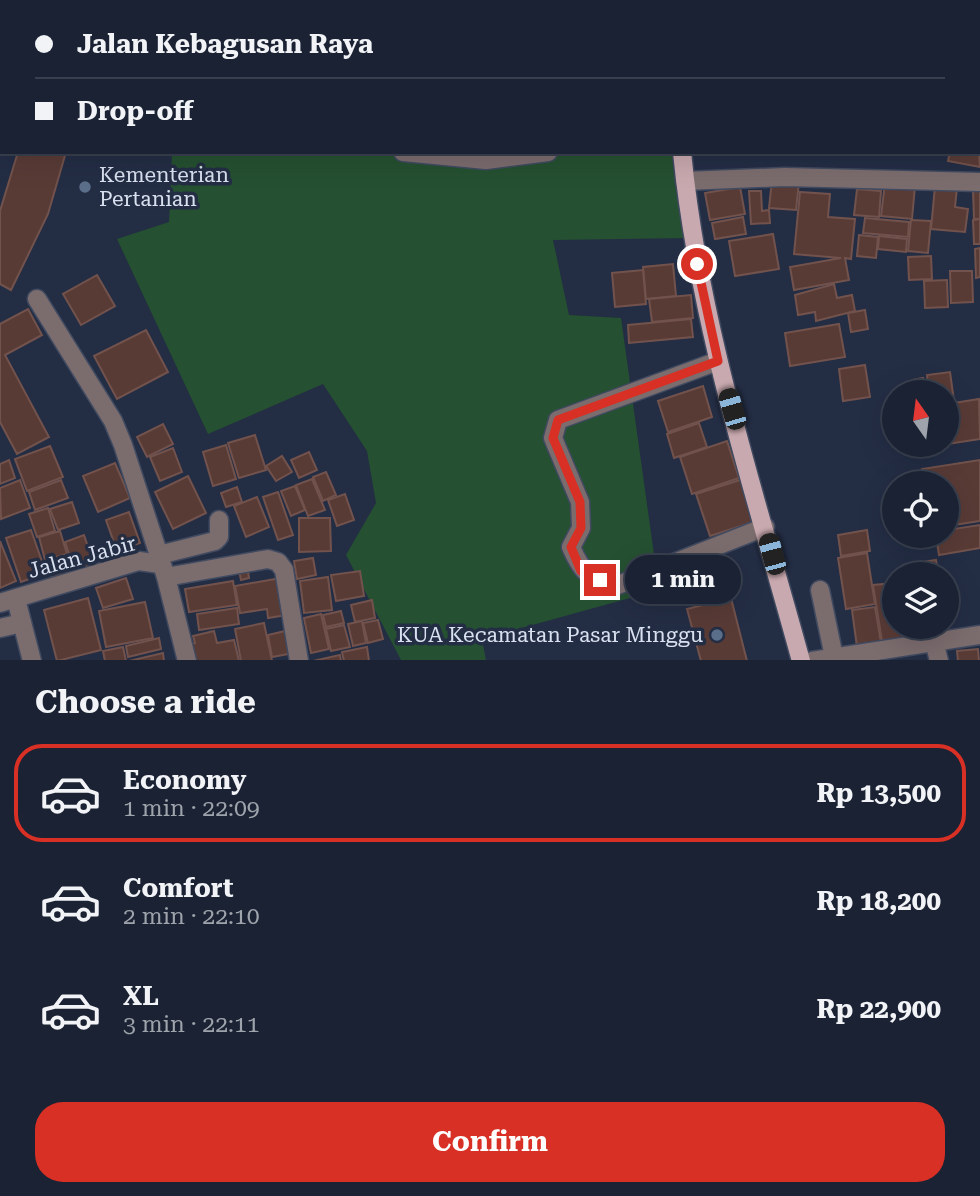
<!DOCTYPE html>
<meta charset="utf-8">
<style>
:root{--surface:#1a2233;--page:#272f3f;--text:#f1f3f6;--muted:#9fa4ac;--line:#383f4e;--accent:#d93025}
body{margin:0;font-family:"Roboto Serif",serif;background:var(--page);color:var(--text);height:100vh;display:flex;flex-direction:column;font-size:26px;white-space:nowrap}
*{box-sizing:border-box;margin:0}
p{font-size:23px;color:var(--muted)}
.icon{flex:none;width:38px;height:38px;fill:none;stroke:currentColor;stroke-width:2;stroke-linecap:round;stroke-linejoin:round}
.map{position:relative;height:660px;overflow:hidden}
.drawer{display:flex;flex-direction:column;background:var(--surface);flex:1}
.drawer>*{flex:none}
.hud{position:absolute;left:0px;top:0px;width:980px;height:154px;box-shadow:0 7px 28px #0002,0 0 0 2px var(--line);display:grid;align-content:center;height:154px;padding:0 35px;background:var(--surface)}
.needle{width:46px;rotate:346deg}
.tools{position:absolute;left:882px;top:380px;display:grid;gap:14px}
.tools a{display:grid;place-items:center;width:77px;height:77px;border-radius:50%;background:var(--surface);box-shadow:0 7px 28px #0002,0 0 0 2px var(--line);font-size:35px}
.end{position:absolute;width:32px;height:32px;margin:-16px;border:9px solid #d93025;background:#fff;box-shadow:0 0 0 4px #fff}
.from{border-radius:50%}
.bubble{position:absolute;height:49px;border-radius:24px;background:var(--surface);box-shadow:0 7px 28px #0002,0 0 0 2px var(--line);font-size:23px;font-weight:700;line-height:49px;text-align:center}
.car{position:absolute;width:21px;height:42px;margin:-21px -10px;border-radius:9px;box-shadow:0 0 5px 2px #0007;background:linear-gradient(#222 24%,#8ab4d8 0 40%,#222 0 76%,#8ab4d8 0 86%,#222 0)}
.hud b{display:flex;align-items:center;gap:24px;height:66px;font-size:26px}
.hud b+b{border-top:2px solid var(--line)}
.hud i{width:18px;height:18px;background:var(--text)}
ul{padding:0;list-style:none}
li{display:flex;align-items:center;gap:21px;height:98px;margin:0 14px 10px;padding:0 21px;border:4px solid transparent;border-radius:28px}
li div{flex:1}
li b{display:block;font-size:26px}
li em{font-style:normal;font-weight:700}
li.active{border-color:var(--accent)}
li>.icon{width:63px;height:63px;stroke-width:1.5}
h2{padding:0 35px;font-size:32px;line-height:84px}
.button{display:flex;gap:14px;margin-top:auto;padding:14px 35px}
.button a{flex:1;height:80px;border-radius:28px;background:var(--accent);color:#fff;font-size:28px;font-weight:700;line-height:80px;text-align:center}
.map>svg:first-child{display:block}
.green{fill:#255031}
.building{fill:#593b36;stroke:#72524c;stroke-width:2}
.lines{fill:none;stroke-linecap:round;stroke-linejoin:round}
.minor-casing{stroke:#404a60;stroke-width:21}
.major-casing{stroke:#404a60;stroke-width:21}
.minor{stroke:#7b6c6e;stroke-width:18}
.major{stroke:#c8a9af;stroke-width:18}
.route{stroke:#d93025;stroke-width:9}
.service-dot{fill:#5c6f8a;stroke:#232d44;stroke-width:2.5}
.labels{text-anchor:middle;dominant-baseline:central;stroke-width:7;stroke-linejoin:round;paint-order:stroke}
.poi-label{font-size:21px;fill:#d9e1f0;stroke:#232d44;text-anchor:start}
.street-label{font-size:21px;fill:#d9e1f0;stroke:#232d44}
</style>
<div class="map">
<svg width="980" height="661" viewBox="0 0 980 661">
<rect width="100%" height="100%" fill="#232d44"/>
<g class="green">
<path d="M667 0H945L659 2Z"/>
<path d="M172 152H848L680 156 691 238 553 240 569 315 621 318 659 590 482 639 486 660H401L346 555 376 503 367 451 323 384 208 434 117 239 169 222Z"/>
</g>
<g class="building">
<path d="M505 0H554L555 2H506Z"/>
<path d="M559 0H623L559 2Z"/>
<rect x="978" y="7" width="2" height="61"/>
<path d="M2 9V60L0 61V10Z"/>
<path d="M978 73 980 74V106H978Z"/>
<path d="M978 141 980 167 948 161 950 152H978Z"/>
<path d="M18 152H66L48 214 11 290 0 284V211Z"/>
<path d="M772 180 799 182 796 210 769 208Z"/>
<path d="M885 183 915 186 912 219 881 216Z"/>
<path d="M935 186 957 188 955 207 968 209 965 232 931 229Z"/>
<path d="M740 187 745 214 710 220 705 193Z"/>
<path d="M857 189 881 191 879 217 854 215Z"/>
<path d="M973 190H980V219H974Z"/>
<path d="M749 191H761L762 211 769 210 770 223 751 224Z"/>
<path d="M800 192 830 194 828 217 855 219 851 259 845 258 849 280 794 290 790 267 841 258 794 254Z"/>
<path d="M743 217 746 234 715 239 712 223Z"/>
<path d="M865 218 909 222 908 237 863 233Z"/>
<path d="M980 219V244H974L973 220Z"/>
<path d="M911 220 931 221 928 253 908 251Z"/>
<path d="M773 234 779 269 735 276 729 241Z"/>
<path d="M859 235 878 237 876 258 857 256Z"/>
<path d="M879 236 907 239 906 252 878 249Z"/>
<path d="M980 248V277L976 278 975 249Z"/>
<path d="M931 256 932 279 909 280 908 257Z"/>
<path d="M673 264 676 296 646 299 643 267Z"/>
<path d="M643 270 646 304 615 307 612 273Z"/>
<path d="M950 271H972L973 302 951 303Z"/>
<path d="M97 275 115 306 81 325 63 294Z"/>
<path d="M947 280 948 307 925 308 924 281Z"/>
<path d="M834 284 837 298 852 295 855 311 816 321 815 312 798 315 795 295Z"/>
<path d="M691 295 693 318 652 322 649 299Z"/>
<path d="M28 309 42 335 5 355 49 437 17 454 0 422V324Z"/>
<path d="M865 310 868 329 851 332 848 313Z"/>
<path d="M691 319 693 337 629 343 628 325Z"/>
<path d="M839 324 845 357 790 366 785 333Z"/>
<path d="M146 330 168 372 117 399 94 356Z"/>
<path d="M865 365 870 397 843 401 839 369Z"/>
<path d="M950 372 954 401 947 402V392H929L927 375Z"/>
<path d="M923 378 925 392H914L912 380Z"/>
<path d="M703 386 712 417 668 432 658 401Z"/>
<path d="M979 399 980 439 947 444V404Z"/>
<path d="M699 423 707 447 674 458 667 434Z"/>
<path d="M163 424 173 444 147 457 137 437Z"/>
<path d="M255 435 266 470 239 478 228 443Z"/>
<path d="M727 441 739 478 692 494 680 457Z"/>
<path d="M226 445 236 479 213 486 203 452Z"/>
<path d="M50 446 63 477 27 491 15 459Z"/>
<path d="M173 448 182 472 160 481 150 457Z"/>
<path d="M309 452 317 470 299 478 291 460Z"/>
<path d="M282 456 292 472 276 481 266 466Z"/>
<path d="M9 460 15 478 0 484V464Z"/>
<path d="M980 460V521L947 526V483H924L922 469Z"/>
<path d="M115 463 130 498 98 512 83 476Z"/>
<path d="M326 472 336 495 323 501 313 477Z"/>
<path d="M188 476 206 513 173 529 155 492Z"/>
<path d="M312 479 325 510 308 516 296 485Z"/>
<path d="M743 479 757 521 710 536 696 494Z"/>
<path d="M20 480 30 508 1 519 0 488Z"/>
<path d="M61 480 68 498 35 510 29 492Z"/>
<path d="M295 486 305 510 291 516 281 491Z"/>
<path d="M237 487 242 502 226 507 221 493Z"/>
<path d="M278 492 293 535 278 540 263 497Z"/>
<path d="M345 494 354 520 337 526 328 500Z"/>
<path d="M257 497 269 527 246 537 234 506Z"/>
<path d="M72 502 79 523 58 530 50 509Z"/>
<path d="M48 508 55 531 37 537 29 514Z"/>
<path d="M129 512 140 543 117 551 106 520Z"/>
<path d="M299 518H330L331 551 299 552Z"/>
<path d="M980 525V548L939 555 936 536H947V530Z"/>
<path d="M31 530 46 573 21 582 6 538Z"/>
<path d="M867 530 870 551 841 556 838 535Z"/>
<path d="M60 531 67 554 45 560 39 537Z"/>
<path d="M84 535 94 565 75 572 65 542Z"/>
<path d="M0 541 16 581 0 588Z"/>
<path d="M867 553 875 604 846 609 838 558Z"/>
<path d="M65 557 71 576 53 582 47 563Z"/>
<path d="M313 558 316 575 297 579 294 561Z"/>
<path d="M936 560 938 574H905L903 565Z"/>
<path d="M247 564 249 578 241 580 238 566Z"/>
<path d="M360 571 364 596 336 601 331 575Z"/>
<path d="M328 577 332 610 304 613 300 581Z"/>
<path d="M126 578 133 599 103 608 96 588Z"/>
<path d="M281 578 287 615 268 618 267 609 240 613 235 586Z"/>
<path d="M233 581 237 605 189 612 185 589Z"/>
<path d="M894 583V626H911L912 636 882 641 873 585Z"/>
<path d="M88 598 101 650 57 661 44 610Z"/>
<path d="M731 598 747 661H701L687 609Z"/>
<path d="M372 600 375 618 355 622 351 605Z"/>
<path d="M145 602 153 638 106 647 99 611Z"/>
<path d="M875 607 881 643 857 647 852 610Z"/>
<path d="M237 608 239 624 199 630 197 614Z"/>
<path d="M341 611 344 623 326 627 323 615Z"/>
<path d="M321 614 329 649 311 653 304 618Z"/>
<path d="M378 620 383 639 368 643 363 623Z"/>
<path d="M362 621 366 643 353 646 348 624Z"/>
<path d="M264 623 272 661H241L235 629Z"/>
<path d="M344 625 350 647 331 651 326 629Z"/>
<path d="M912 626H942V628L913 633Z"/>
<path d="M289 630 294 653 272 657 268 635Z"/>
<path d="M214 631 217 643 234 640 239 661H190L187 645 195 643 193 636Z"/>
<path d="M159 638 161 649 128 657 126 646Z"/>
<path d="M123 647 126 661H105L103 651Z"/>
<path d="M367 647 369 661H344L342 652Z"/>
<path d="M978 649 979 661H958L957 651Z"/>
<path d="M163 653 164 661H129Z"/>
<path d="M340 655 341 661H313Z"/>
</g>
<g class="lines">
<defs>
<g id="minor">
<path d="M226 0 227 2"/>
<path d="M352 2 357 0"/>
<path d="M403 152 486 160 548 152"/>
<path d="M685 181 785 177 980 182"/>
<path d="M37 299 113 421 123 445 166 577 187 661"/>
<path d="M718 361 558 420 553 438 580 502 581 528 571 547C583 575 589 578 618 585L765 527"/>
<path d="M159 555 215 541 219 537V520"/>
<path d="M166 577 268 559 278 562 284 570 299 661"/>
<path d="M820 590 834 657"/>
<path d="M16 599 32 661"/>
<path d="M0 603 139 561 160 564"/>
<path d="M0 628 22 623"/>
<path d="M934 641 939 661"/>
<path d="M812 661 980 635"/>
</g>
<g id="major">
<path d="M665 0V2"/>
<path d="M682 152C699 326 755 493 801 661"/>
</g>
</defs>
<use href="#minor" class="minor-casing"/>
<use href="#major" class="major-casing"/>
<use href="#minor" class="minor"/>
<use href="#major" class="major"/>
</g>
<g class="lines">
<path class="route" d="M600 580 581 571 571 547 581 528 580 502 553 438 558 420 718 361 697 264"/>
</g>
<g class="service-dot">
<circle cx="85" cy="187" r="7"/>
<circle cx="717" cy="635" r="7"/>
</g>
<g class="labels">
<g class="poi-label">
<text x="99" y="175">Kementerian<tspan x="99" dy="24">Pertanian</tspan></text>
<text x="703" y="635" text-anchor="end">KUA Kecamatan Pasar Minggu</text>
</g>
<g class="street-label">
<text transform="translate(82 557) rotate(-15)">Jalan Jabir</text>
</g>
</g>
</svg>
<div class="tools">
<a><svg class="needle" viewBox="-14 -14 28 28"><path d="M0-13l5 13h-10z" fill="#e53935"/><path d="M0 13l5-13h-10z" fill="#9fa4ac"/></svg></a>
<a><svg class="icon" aria-label="locate" viewBox="0 0 24 24"><circle cx="12" cy="12" r="6"/><path d="M12 2v4M12 18v4M2 12h4M18 12h4"/></svg></a>
<a><svg class="icon" aria-label="layers" viewBox="0 0 24 24"><path d="M12 4l9 5-9 5-9-5zM3 14l9 5 9-5"/></svg></a>
</div>
<i class="end from" style="left:697px;top:264px"></i>
<i class="end" style="left:600px;top:580px"></i>
<div class="bubble" style="left:625px;top:555px;width:116px">1 min</div>
<i class="car" style="left:732px;top:409px;rotate:344deg"></i>
<i class="car" style="left:772px;top:554px;rotate:345deg"></i>
<div class="hud">
<b><i class="from"></i>Jalan Kebagusan Raya</b>
<b><i></i>Drop-off</b>
</div>
</div>
<section class="drawer">
<h2>Choose a ride</h2>
<ul>
<li class="active"><svg class="icon" aria-label="car" viewBox="0 0 24 24"><path d="M5 17H2v-5l4-1 3-4h7l3 4 3 1v5h-3M9 17h6M6 11h13"/><circle cx="7" cy="17" r="2"/><circle cx="17" cy="17" r="2"/></svg><div><b>Economy</b><p>1 min · 22:09</p></div><em>Rp 13,500</em></li>
<li><svg class="icon" aria-label="car" viewBox="0 0 24 24"><path d="M5 17H2v-5l4-1 3-4h7l3 4 3 1v5h-3M9 17h6M6 11h13"/><circle cx="7" cy="17" r="2"/><circle cx="17" cy="17" r="2"/></svg><div><b>Comfort</b><p>2 min · 22:10</p></div><em>Rp 18,200</em></li>
<li><svg class="icon" aria-label="car" viewBox="0 0 24 24"><path d="M5 17H2v-5l4-1 3-4h7l3 4 3 1v5h-3M9 17h6M6 11h13"/><circle cx="7" cy="17" r="2"/><circle cx="17" cy="17" r="2"/></svg><div><b>XL</b><p>3 min · 22:11</p></div><em>Rp 22,900</em></li>
</ul>
<div class="button"><a>Confirm</a></div>
</section>
